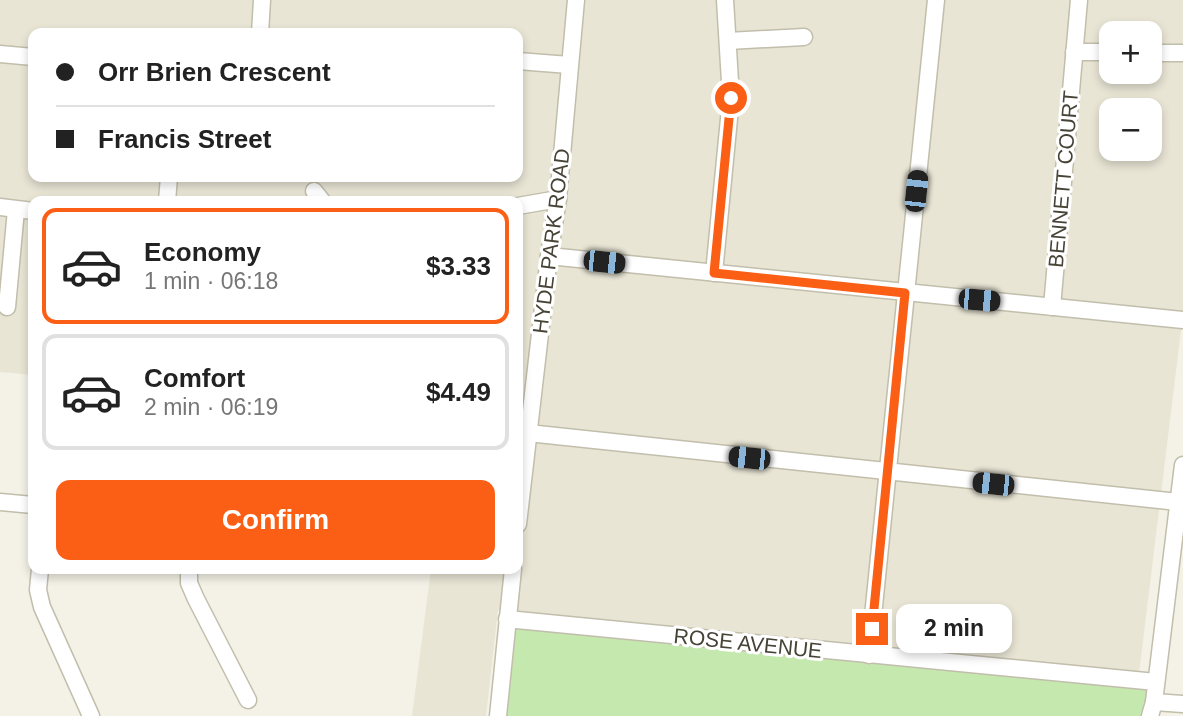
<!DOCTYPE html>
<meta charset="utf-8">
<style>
:root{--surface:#fff;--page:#f2f2f2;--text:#222;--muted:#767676;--line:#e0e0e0;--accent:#fb5f16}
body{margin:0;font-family:Helvetica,sans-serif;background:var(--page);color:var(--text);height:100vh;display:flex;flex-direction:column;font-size:26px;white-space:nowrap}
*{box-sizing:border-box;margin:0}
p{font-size:23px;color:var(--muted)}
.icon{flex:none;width:38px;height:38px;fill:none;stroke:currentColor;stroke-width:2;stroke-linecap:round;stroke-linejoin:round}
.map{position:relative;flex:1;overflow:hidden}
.sheet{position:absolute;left:28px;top:196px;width:495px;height:378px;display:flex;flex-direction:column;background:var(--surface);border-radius:14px;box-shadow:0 4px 10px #0003}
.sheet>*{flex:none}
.guide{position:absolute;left:28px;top:28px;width:495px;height:154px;border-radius:14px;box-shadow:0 4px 10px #0003;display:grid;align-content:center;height:154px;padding:0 28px;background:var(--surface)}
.tools{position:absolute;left:1099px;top:21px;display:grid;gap:14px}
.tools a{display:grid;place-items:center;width:63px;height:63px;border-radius:14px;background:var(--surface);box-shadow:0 4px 10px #0003;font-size:35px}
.end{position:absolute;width:32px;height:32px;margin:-16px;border:9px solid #fb5f16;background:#fff;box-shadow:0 0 0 4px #fff}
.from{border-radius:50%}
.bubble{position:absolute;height:49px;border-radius:14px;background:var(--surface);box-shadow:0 4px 10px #0003;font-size:23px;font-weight:700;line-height:49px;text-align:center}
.car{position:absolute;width:21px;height:42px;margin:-21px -10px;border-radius:9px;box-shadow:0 0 5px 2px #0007;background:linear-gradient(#222 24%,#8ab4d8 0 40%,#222 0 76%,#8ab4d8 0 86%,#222 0)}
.guide b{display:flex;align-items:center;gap:24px;height:66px;font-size:26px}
.guide b+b{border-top:2px solid var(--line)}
.guide i{width:18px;height:18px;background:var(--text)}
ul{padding:12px 0 0;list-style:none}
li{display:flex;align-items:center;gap:21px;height:116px;margin:0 14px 10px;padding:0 14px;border:4px solid var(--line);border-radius:14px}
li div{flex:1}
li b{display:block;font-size:26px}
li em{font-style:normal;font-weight:700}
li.on{border-color:var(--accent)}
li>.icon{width:63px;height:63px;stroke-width:1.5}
.action{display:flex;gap:14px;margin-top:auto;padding:14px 28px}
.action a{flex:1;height:80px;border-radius:14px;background:var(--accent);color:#fff;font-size:28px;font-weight:700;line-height:80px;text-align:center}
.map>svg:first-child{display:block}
.residential{fill:#e8e5d5;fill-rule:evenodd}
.green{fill:#c5e8af}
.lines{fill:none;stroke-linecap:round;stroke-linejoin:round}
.minor-casing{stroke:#c2beac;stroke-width:19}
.minor{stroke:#fff;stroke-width:16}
.route{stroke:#fb5f16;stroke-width:9}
.labels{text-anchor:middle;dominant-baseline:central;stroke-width:6;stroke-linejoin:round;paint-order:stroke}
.street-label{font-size:21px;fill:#474336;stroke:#fff}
</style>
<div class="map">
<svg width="1183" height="716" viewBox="0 0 1183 716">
<rect width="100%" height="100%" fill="#f4f2e7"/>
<path class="residential" d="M0 0H1183V314L1139 674 498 610 486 716H412L431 569H518V201H33V375L0 372ZM33 33H518V177H33ZM1111 33H1150V72H1111ZM1111 110H1150V149H1111Z"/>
<path class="green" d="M509 620 1147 686 1144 716H500Z"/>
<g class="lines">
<defs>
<g id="minor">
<path d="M260 33 262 0"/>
<path d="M728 41 804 37"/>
<path d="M1074 52H1111"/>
<path d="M1150 53H1183"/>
<path d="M0 54 33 57"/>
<path d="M518 61 569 65"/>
<path d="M314 191 322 201"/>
<path d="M167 201 169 177"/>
<path d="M518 206 558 199"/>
<path d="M0 207 33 211"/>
<path d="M549 256 1183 320"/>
<path d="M714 273 731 98 725 0"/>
<path d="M7 307 16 210"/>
<path d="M1052 307 1079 0"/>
<path d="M528 433 1178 502"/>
<path d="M0 502 33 505"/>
<path d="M518 524 549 256 558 199 576 0"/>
<path d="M40 569 38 590 42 607 91 716"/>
<path d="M189 569V583L196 599 248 700"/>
<path d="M507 619 1156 682"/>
<path d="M869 655 936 0"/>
<path d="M1154 702 1183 704"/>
<path d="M498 716 513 569"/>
<path d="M1150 716 1154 702 1183 465"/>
</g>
</defs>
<use href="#minor" class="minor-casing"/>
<use href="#minor" class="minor"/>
</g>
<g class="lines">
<path class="route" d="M731 98 714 273 905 293 872 629"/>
</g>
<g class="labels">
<g class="street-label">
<text transform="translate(1063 179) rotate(-85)">BENNETT COURT</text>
<text transform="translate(551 241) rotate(-83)">HYDE PARK ROAD</text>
<text transform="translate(748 643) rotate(6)">ROSE AVENUE</text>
</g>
</g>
</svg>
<div class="tools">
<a>+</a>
<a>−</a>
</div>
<i class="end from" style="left:731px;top:98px"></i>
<i class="end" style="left:872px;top:629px"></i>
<div class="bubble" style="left:896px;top:604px;width:116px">2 min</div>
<i class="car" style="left:916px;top:191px;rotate:6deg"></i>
<i class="car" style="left:604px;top:262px;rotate:96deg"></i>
<i class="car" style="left:979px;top:300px;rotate:95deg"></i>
<i class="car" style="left:749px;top:458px;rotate:276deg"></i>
<i class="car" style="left:993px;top:484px;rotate:276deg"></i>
<div class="guide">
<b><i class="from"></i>Orr Brien Crescent</b>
<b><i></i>Francis Street</b>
</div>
<section class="sheet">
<ul>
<li class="on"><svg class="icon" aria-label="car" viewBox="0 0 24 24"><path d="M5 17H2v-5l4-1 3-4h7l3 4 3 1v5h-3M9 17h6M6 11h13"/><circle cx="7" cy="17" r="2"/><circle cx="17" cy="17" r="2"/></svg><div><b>Economy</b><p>1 min · 06:18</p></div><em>$3.33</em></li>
<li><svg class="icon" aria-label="car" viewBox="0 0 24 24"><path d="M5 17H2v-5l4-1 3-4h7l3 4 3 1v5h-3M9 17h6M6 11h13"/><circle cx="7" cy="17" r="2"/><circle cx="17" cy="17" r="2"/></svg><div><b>Comfort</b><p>2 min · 06:19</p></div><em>$4.49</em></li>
</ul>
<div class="action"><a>Confirm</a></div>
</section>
</div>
